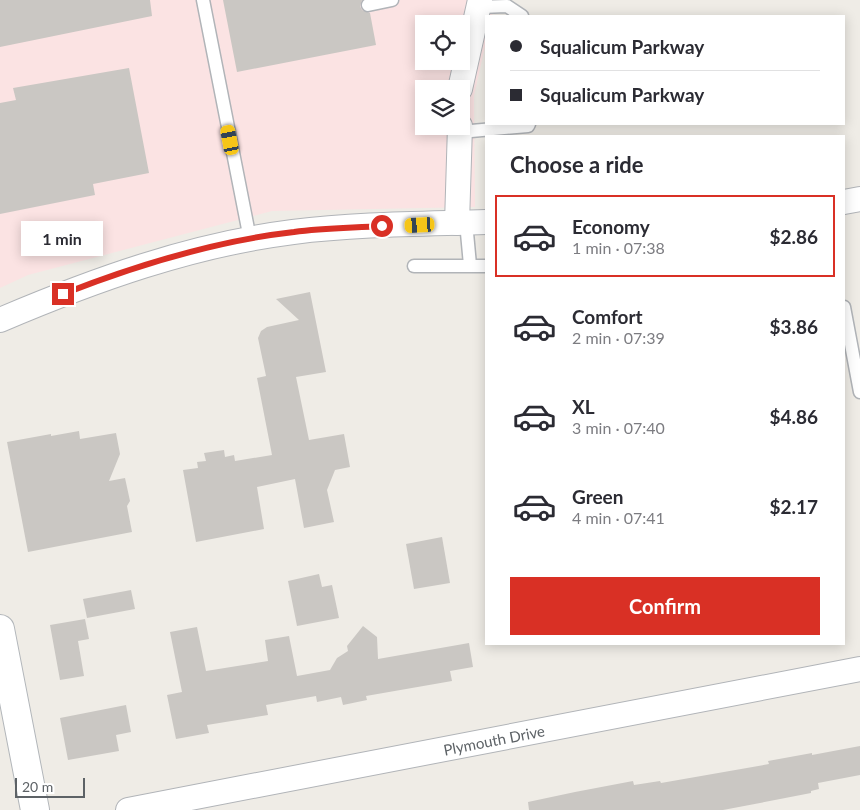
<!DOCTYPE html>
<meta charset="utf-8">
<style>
:root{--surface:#fff;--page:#f2f2f3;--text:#2b2b33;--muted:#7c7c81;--line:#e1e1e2;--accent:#d93025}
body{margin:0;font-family:Lato,sans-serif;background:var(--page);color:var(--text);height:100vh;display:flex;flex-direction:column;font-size:19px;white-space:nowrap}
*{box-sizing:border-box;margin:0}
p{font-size:16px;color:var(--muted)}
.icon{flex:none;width:28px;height:28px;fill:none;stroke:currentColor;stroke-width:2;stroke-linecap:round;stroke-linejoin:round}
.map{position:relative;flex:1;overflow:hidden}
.sheet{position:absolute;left:485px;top:135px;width:360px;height:510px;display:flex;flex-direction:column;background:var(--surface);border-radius:0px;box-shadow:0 2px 12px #0003}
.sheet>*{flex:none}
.guide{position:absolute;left:485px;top:15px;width:360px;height:110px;border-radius:0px;box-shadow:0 2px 12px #0003;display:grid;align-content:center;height:110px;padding:0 25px;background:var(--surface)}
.tools{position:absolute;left:415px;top:15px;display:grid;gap:10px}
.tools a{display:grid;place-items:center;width:55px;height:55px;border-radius:0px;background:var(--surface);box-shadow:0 2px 12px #0003;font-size:25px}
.scale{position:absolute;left:15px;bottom:12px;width:70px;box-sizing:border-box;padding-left:5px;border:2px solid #5d6266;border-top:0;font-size:14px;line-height:18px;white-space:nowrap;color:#5d6266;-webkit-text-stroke:4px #fff;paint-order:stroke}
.end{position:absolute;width:22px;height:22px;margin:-11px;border:6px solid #d93025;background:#fff;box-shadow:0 0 0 2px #fff}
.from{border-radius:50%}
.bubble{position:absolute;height:35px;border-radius:0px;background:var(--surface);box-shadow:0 2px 12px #0003;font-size:16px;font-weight:700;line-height:35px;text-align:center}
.car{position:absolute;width:15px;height:30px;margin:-15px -8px;border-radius:6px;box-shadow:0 0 4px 1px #0007;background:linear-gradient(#f5c518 24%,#345 0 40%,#f5c518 0 76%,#345 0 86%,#f5c518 0)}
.guide b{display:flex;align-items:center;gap:18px;height:48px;font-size:19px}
.guide b+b{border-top:1px solid var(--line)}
.guide i{width:12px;height:12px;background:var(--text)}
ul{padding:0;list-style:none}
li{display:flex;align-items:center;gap:15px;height:82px;margin:0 10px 8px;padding:0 15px;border:2px solid transparent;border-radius:0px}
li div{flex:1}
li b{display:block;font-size:19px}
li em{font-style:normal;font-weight:700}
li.selected{border-color:var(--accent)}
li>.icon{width:45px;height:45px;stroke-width:1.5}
h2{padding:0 25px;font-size:22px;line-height:60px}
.button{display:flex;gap:10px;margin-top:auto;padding:10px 25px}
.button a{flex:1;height:58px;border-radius:0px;background:var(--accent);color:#fff;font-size:20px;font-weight:700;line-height:58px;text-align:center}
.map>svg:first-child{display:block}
.medical{fill:#fbe3e3;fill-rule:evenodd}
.building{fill:#cac7c3}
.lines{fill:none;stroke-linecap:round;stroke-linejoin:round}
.lane-casing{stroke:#b1b4b8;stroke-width:15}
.street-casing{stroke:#b1b4b8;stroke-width:26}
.secondary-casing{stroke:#b2b6ba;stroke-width:30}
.lane{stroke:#fff;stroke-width:12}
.street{stroke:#fff;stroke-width:24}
.secondary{stroke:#fff;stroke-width:28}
.route{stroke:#d93025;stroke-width:6}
.labels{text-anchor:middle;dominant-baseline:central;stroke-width:4.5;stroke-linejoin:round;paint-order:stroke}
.street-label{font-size:15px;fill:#5d6266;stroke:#fff}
</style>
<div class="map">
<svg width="860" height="810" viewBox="0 0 860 810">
<rect width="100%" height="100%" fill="#efece6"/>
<path class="medical" d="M0 0H496L492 16H486V42L474 96 475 207 272 211 28 275 0 288ZM424 24H461V61H424ZM424 89H461V126H424Z"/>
<g class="building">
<path d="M0 0H150L152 16 0 47Z"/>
<path d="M223 0H362L360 6 362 10 370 13 376 45 237 72Z"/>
<path d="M129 68 149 173 93 184 95 195 0 214V103L16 100 13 88Z"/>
<path d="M310 292 326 372 296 377 309 440 344 434 350 467 335 470 327 490 334 522 304 528 295 479 257 487 264 529 196 542 183 470 198 468 197 462 206 461 204 453 224 450 225 457 234 455 235 461 272 455 257 378 266 376 258 338 261 331 267 327 299 320 276 299Z"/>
<path d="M79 431 80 439 116 433 120 454 109 481 125 478 130 501 127 506 132 532 28 552 7 442 51 434V436Z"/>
<path d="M442 537 450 583 414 589 406 544Z"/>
<path d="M319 574 322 587 332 585 339 618 297 626 288 581Z"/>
<path d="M131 590 135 609 87 618 83 599Z"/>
<path d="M85 619 89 639 78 641 84 676 60 680 50 625Z"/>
<path d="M363 626 377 637 378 659 469 643 473 667 450 671 452 681 366 696 367 700 343 705 341 697 317 702 316 696 266 705 268 715 207 725 209 733 176 739 167 695 182 692 170 632 197 627 206 671 268 661 265 640 289 636 297 676 330 670 337 658 348 651 347 646Z"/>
<path d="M126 705 131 732 116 735 119 751 68 760 60 718Z"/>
<path d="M860 746V775L818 783 819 789 811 791V793L760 803 723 810H529L528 802 575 792 633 781 634 785 660 781 661 783 769 764 768 761 812 753V755Z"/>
</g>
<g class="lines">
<defs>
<g id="lane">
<path d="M203 0 250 239"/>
<path d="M368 5 392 0"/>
<path d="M480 7 507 6 522 16"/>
<path d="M460 132 528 126 529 124"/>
<path d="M466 222 470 265"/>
<path d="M414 266H486"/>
<path d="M844 307 860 392"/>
</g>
<g id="street">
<path d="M460 89 480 0"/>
<path d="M844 202 860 199"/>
<path d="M457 223 460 126"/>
<path d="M0 320C94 280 191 245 293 232 357 224 422 224 486 222"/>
<path d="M128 810 860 669"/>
</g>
<path id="secondary" d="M0 629 35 810"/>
</defs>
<use href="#lane" class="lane-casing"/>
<use href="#street" class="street-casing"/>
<use href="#secondary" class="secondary-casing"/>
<use href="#lane" class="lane"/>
<use href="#street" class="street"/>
<use href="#secondary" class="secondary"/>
</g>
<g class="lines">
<path class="route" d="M63 294C137 265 214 241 294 232 323 228 352 228 382 226"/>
</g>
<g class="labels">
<g class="street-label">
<text transform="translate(494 740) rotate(-11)">Plymouth Drive</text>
</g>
</g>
</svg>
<div class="tools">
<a><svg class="icon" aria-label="locate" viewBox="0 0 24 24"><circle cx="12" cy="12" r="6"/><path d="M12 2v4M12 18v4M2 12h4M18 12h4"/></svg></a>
<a><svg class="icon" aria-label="layers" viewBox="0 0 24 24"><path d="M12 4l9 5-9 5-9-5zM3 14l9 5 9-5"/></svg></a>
</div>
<div class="scale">20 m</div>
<i class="end from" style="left:382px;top:226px"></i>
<i class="end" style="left:63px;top:294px"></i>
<div class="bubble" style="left:21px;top:221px;width:82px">1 min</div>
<i class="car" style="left:230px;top:140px;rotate:349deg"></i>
<i class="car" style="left:420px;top:225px;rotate:267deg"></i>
<div class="guide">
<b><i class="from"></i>Squalicum Parkway</b>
<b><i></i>Squalicum Parkway</b>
</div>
<section class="sheet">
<h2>Choose a ride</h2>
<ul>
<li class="selected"><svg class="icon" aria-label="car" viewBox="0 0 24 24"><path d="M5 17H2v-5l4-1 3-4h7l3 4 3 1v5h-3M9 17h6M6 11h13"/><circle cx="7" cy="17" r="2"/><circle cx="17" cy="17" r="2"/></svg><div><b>Economy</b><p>1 min · 07:38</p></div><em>$2.86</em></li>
<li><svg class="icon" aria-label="car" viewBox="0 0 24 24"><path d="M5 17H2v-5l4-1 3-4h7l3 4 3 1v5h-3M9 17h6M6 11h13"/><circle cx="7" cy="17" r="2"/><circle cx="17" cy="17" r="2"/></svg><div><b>Comfort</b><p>2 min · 07:39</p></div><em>$3.86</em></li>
<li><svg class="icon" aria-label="car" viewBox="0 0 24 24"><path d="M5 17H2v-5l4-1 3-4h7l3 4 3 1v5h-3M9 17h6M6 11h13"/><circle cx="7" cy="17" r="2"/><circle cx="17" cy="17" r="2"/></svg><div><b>XL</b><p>3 min · 07:40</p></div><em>$4.86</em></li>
<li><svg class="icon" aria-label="car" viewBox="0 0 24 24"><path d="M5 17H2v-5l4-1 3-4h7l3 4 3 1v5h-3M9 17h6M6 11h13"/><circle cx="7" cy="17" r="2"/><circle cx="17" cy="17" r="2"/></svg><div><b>Green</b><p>4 min · 07:41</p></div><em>$2.17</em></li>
</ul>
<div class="button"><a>Confirm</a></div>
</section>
</div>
